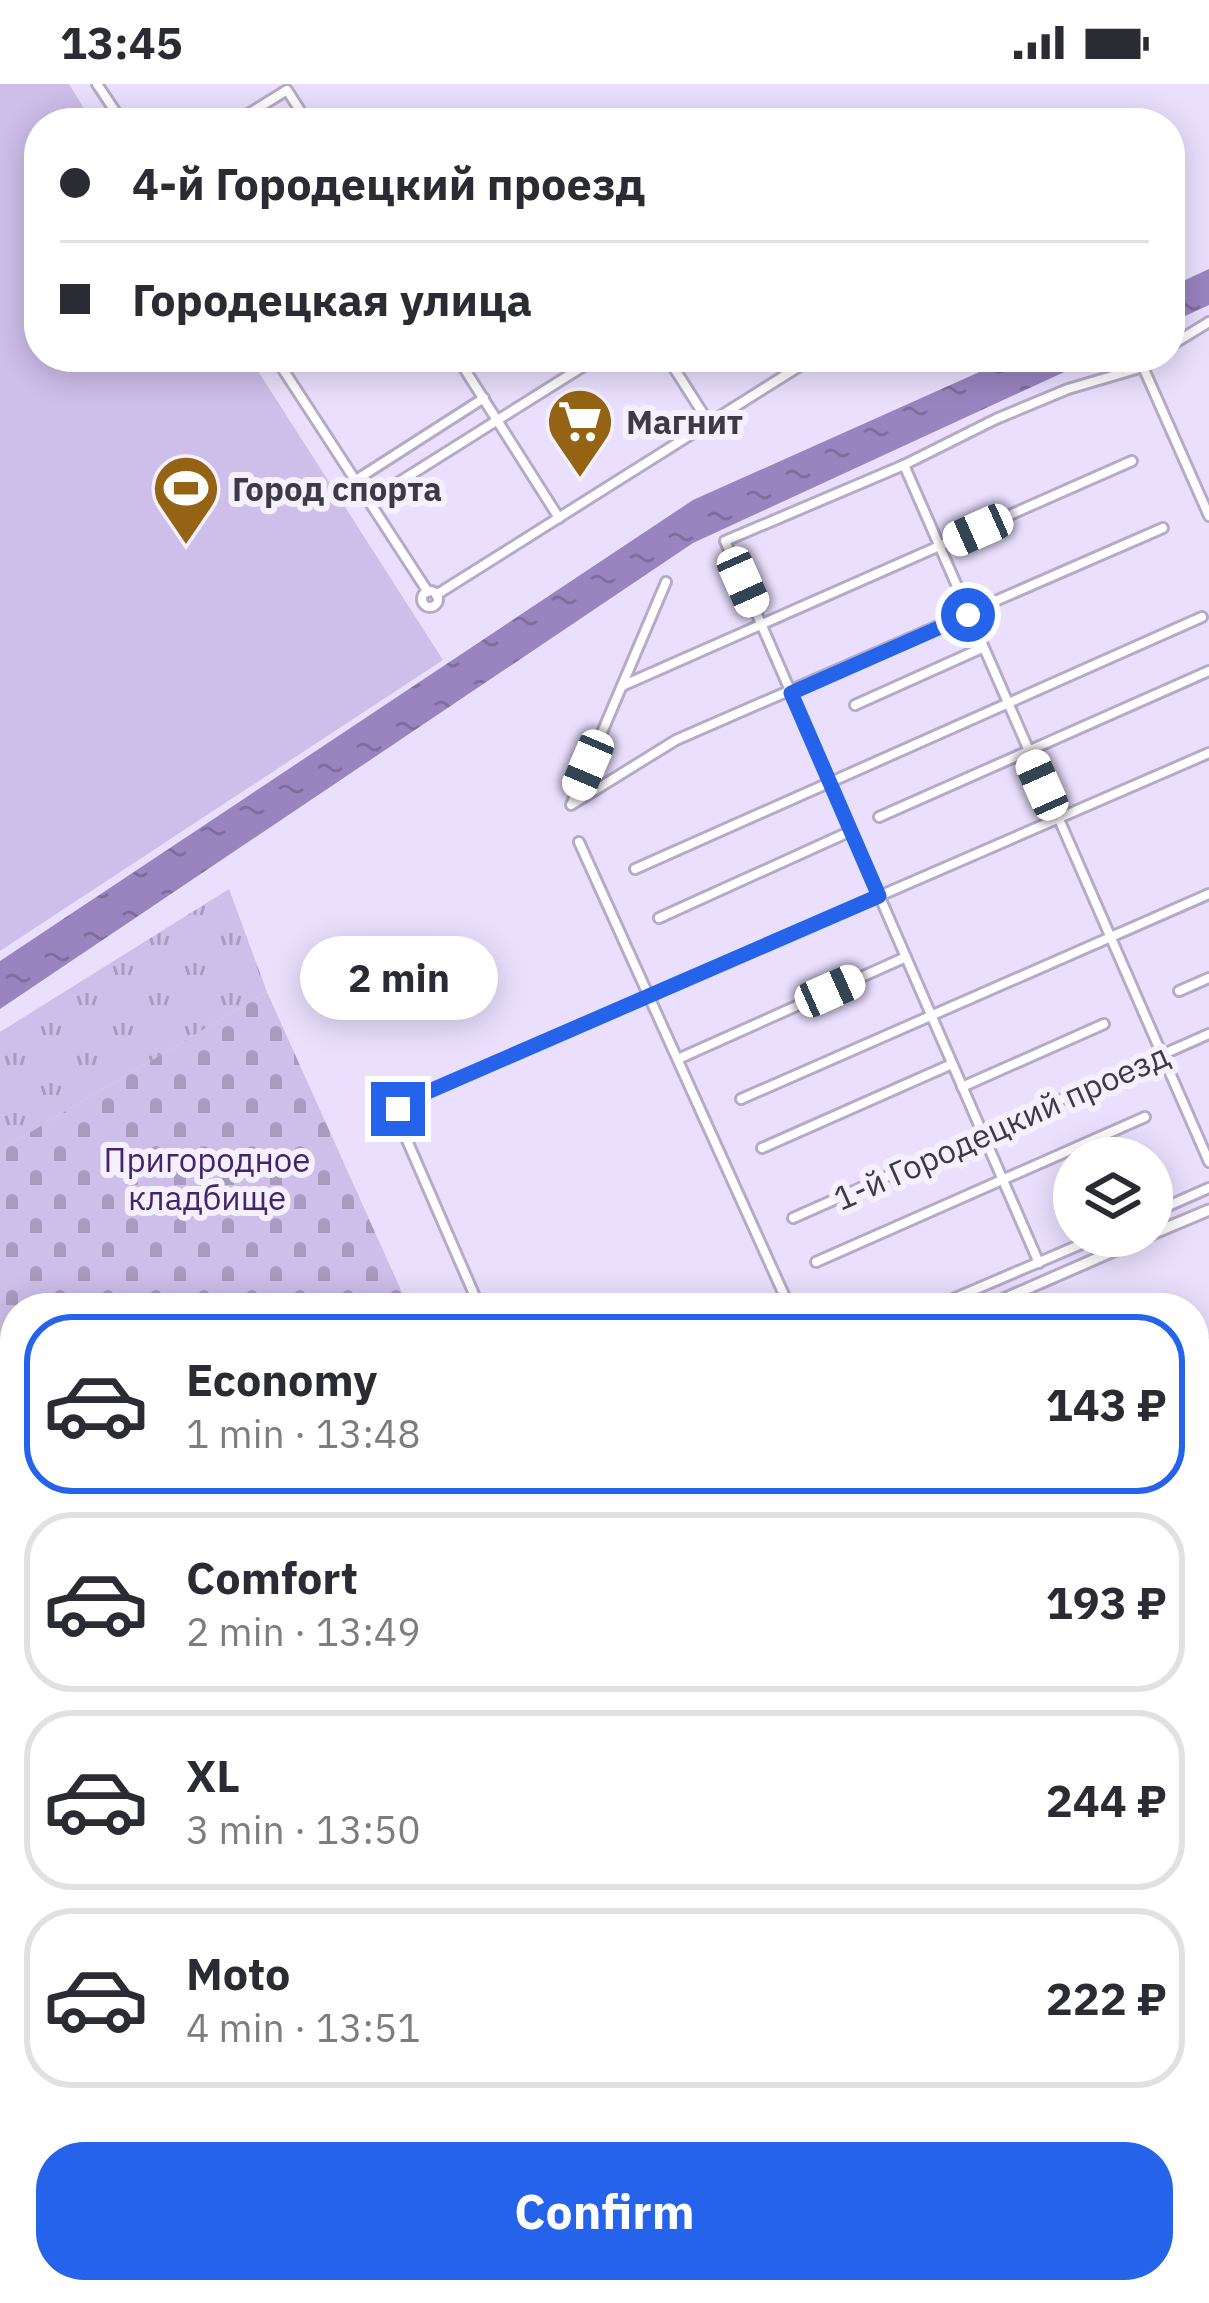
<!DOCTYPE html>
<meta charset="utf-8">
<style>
:root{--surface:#fff;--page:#f2f2f3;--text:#2b2b33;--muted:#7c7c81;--line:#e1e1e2;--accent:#2563eb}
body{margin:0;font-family:"IBM Plex Sans",sans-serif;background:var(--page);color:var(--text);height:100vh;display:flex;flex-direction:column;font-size:45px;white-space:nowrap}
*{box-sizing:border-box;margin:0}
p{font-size:39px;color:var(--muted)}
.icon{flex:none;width:66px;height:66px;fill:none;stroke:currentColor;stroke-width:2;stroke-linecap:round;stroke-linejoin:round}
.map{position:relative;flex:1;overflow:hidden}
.details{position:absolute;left:0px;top:1209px;width:1209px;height:1011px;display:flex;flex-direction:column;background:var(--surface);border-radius:48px 48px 0 0;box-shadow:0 6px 30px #0003}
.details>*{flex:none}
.guide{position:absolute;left:24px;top:24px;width:1161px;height:264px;border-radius:48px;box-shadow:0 6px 30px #0003;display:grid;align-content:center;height:264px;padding:0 36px;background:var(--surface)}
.controls{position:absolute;left:1053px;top:1053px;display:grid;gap:24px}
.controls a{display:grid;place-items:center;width:120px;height:120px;border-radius:50%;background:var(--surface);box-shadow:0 6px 30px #0003;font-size:60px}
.end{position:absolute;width:54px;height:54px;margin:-27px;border:15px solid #2563eb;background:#fff;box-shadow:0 0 0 6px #fff}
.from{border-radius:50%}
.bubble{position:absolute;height:84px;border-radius:42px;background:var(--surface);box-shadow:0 6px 30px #0003;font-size:39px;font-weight:700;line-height:84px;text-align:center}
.car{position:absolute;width:36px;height:72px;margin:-36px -18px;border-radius:15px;box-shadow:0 0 9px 3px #0007;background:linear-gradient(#fff 24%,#345 0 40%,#fff 0 76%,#345 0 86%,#fff 0)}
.guide b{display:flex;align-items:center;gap:42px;height:114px;font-size:45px}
.guide b+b{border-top:3px solid var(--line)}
.guide i{width:30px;height:30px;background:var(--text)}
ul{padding:21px 0 0;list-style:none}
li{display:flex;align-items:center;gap:36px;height:180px;margin:0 24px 18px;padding:0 12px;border:6px solid var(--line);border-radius:48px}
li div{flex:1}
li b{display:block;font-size:45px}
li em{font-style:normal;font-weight:700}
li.active{border-color:var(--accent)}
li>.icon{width:108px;height:108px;stroke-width:1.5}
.cta{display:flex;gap:24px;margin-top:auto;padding:24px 36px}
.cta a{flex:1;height:138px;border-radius:48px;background:var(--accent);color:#fff;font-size:48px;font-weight:700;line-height:138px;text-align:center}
.status{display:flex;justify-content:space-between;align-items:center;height:84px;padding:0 60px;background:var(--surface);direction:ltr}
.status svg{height:33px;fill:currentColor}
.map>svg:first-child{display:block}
.grass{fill:url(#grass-tufts)}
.cemetery{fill:url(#cemetery-stones)}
.park{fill:#cdbeea}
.garden{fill:url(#garden-furrows)}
.water{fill:url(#water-ripples)}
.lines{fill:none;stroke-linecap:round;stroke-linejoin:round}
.minor-casing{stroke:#b5abc8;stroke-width:14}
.tertiary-casing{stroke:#b5abc8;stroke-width:15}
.minor{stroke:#fff;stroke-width:8}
.tertiary{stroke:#fff;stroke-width:9}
.route{stroke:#2563eb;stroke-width:15}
.labels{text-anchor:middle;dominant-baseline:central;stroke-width:12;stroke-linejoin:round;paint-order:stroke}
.poi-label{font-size:33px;font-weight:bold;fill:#3d3945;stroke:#f5f0fd;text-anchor:start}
.street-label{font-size:33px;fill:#3d3945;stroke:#f5f0fd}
.park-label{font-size:33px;fill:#44246c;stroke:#f5f0fd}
</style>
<div class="status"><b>13:45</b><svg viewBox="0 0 49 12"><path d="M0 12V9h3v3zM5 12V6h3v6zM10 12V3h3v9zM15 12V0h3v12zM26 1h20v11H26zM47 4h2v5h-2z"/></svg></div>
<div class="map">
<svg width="1209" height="2219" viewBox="0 0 1209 2219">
<defs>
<pattern id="grass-tufts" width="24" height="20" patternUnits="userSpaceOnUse" patternTransform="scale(3)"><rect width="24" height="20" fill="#cdbeea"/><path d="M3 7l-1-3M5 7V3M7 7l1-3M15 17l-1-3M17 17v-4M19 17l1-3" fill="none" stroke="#a89bbf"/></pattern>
<pattern id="cemetery-stones" width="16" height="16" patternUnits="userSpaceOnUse" patternTransform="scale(3)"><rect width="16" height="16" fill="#cdbeea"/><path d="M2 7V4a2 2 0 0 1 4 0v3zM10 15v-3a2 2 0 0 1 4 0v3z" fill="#a89bbf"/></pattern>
<pattern id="garden-furrows" width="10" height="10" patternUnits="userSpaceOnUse" patternTransform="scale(3)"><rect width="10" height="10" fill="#cdbeea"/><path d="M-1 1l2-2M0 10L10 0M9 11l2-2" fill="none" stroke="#a89bbf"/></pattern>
<pattern id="water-ripples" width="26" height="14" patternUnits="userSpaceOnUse" patternTransform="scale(3)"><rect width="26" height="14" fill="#9a84c0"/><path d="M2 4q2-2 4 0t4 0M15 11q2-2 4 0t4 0" fill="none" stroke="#7f6d9e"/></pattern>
</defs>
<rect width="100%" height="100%" fill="#eae0fe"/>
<path class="grass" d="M229 805 267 908 0 1066V948Z"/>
<path class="cemetery" d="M267 908 409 1224H15V1468L0 1434V1066Z"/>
<path class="park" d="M0 0H69L93 39H39V273H249L443 576 0 867Z"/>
<g class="garden">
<path d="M1209 1837V2068L1194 2075V1843Z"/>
<path d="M784 2205H1084L1092 2219H790Z"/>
</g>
<g class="water">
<path d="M1209 185V221L1170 239V203Z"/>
<path d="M1013 273H1097L693 459 0 925V877L693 416Z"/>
</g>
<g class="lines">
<defs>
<g id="minor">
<path d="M97 0 123 39"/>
<path d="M234 39 287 6 308 39"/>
<path d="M1170 262 1209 238"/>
<path d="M275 273 428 508"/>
<path d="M457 273 559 434"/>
<path d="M667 273 709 339"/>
<path d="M1143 283 1209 432"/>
<path d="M904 381 1209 1078"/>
<path d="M356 396 484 314"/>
<path d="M369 417 598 273"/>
<circle cx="430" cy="515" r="8"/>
<path d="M436 511 814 273"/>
<path d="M622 602 1132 377"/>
<path d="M855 621 982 564"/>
<path d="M572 719 666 498"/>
<path d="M571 721 676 656 1163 444"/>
<path d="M879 733 1209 587"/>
<path d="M579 758 790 1224"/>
<path d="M635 785 1202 533"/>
<path d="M659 834 851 747"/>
<path d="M1179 907 1209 894"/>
<path d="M678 975 906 873"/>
<path d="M962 1003 1104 940"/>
<path d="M741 1015 1209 810"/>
<path d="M762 1064 952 980"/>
<path d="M1152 1129 1209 1104"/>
<path d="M793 1134 1209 950"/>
<path d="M816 1178 1145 1033"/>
<path d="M1039 1179 725 457 904 381 996 335 1068 305 1143 283 1155 273"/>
<path d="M480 1224 396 1031 402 1019 1209 669"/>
<path d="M932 1224 1100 1152"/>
<path d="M1194 1267 1209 1260"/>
<path d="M1194 1382 1209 1376"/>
<path d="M1194 1496 1209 1489"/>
<path d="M1194 1603 1209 1596"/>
<path d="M1194 1741 1209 1735"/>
<path d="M0 1801 15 1794"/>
<path d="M1194 1855 1209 1849"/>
<path d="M1194 1904 1209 1937"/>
<path d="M0 1905 15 1899"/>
<path d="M5 2006 15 2001"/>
<path d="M1194 2053 1203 2074"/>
<path d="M0 2116 15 2109"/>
<path d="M148 2205 154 2219"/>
<path d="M250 2205 256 2219"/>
<path d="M350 2205 356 2219"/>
<path d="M578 2205 585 2219"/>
<path d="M701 2205 708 2219"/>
<path d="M794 2205 801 2219"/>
<path d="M1083 2205 1091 2219"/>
<path d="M112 2219 144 2205"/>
</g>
<g id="tertiary">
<path d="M1152 1150 1209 1126"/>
<path d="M983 1224 1148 1152"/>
<path d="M0 1659 15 1652"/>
<path d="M1194 2078 1209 2071"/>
<path d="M455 2205 461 2219"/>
<path d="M871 2219 904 2205"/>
</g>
</defs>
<use href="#minor" class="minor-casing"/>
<use href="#tertiary" class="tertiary-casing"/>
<use href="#minor" class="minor"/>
<use href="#tertiary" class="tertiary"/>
</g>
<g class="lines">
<path class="route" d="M398 1025 402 1019 879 812 791 609 968 531"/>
</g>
<defs>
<symbol id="supermarket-pin" viewBox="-11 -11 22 30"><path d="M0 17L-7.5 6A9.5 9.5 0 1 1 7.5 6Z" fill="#946414" stroke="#f5f0fd"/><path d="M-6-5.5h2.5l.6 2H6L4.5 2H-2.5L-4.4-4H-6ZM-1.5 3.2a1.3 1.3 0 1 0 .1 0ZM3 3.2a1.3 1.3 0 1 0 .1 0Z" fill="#fff"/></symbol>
<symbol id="stadium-pin" viewBox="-11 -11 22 30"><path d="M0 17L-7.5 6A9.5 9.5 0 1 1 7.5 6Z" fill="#946414" stroke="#f5f0fd"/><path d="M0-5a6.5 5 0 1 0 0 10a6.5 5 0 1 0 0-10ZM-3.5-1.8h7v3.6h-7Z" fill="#fff"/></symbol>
</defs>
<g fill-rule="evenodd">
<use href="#supermarket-pin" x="542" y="299" width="76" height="104"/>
<use href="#stadium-pin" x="148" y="366" width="76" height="104"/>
</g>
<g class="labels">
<g class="poi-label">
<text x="626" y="337">Магнит</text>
<text x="232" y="404">Город спорта</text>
</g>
<g class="street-label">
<text transform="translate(1001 1042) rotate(-24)">1-й Городецкий проезд</text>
</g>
<g class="park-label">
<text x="207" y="1075">Пригородное<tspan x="207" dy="38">кладбище</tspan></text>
</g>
</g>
</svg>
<div class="controls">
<a><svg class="icon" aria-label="layers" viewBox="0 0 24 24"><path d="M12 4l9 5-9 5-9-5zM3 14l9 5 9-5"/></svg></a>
</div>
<i class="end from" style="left:968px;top:531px"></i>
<i class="end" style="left:398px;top:1025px"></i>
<div class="bubble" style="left:300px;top:852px;width:198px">2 min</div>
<i class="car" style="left:978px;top:446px;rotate:246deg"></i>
<i class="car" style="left:743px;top:498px;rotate:156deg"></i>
<i class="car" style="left:588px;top:681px;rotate:203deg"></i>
<i class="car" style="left:1042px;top:701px;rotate:336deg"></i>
<i class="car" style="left:830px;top:907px;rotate:66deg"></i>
<div class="guide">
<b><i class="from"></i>4-й Городецкий проезд</b>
<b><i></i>Городецкая улица</b>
</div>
<section class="details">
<ul>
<li class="active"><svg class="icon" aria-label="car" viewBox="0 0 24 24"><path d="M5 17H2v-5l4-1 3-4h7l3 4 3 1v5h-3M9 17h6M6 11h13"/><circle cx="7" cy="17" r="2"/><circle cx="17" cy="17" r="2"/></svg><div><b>Economy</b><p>1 min · 13:48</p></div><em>143 ₽</em></li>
<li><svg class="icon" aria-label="car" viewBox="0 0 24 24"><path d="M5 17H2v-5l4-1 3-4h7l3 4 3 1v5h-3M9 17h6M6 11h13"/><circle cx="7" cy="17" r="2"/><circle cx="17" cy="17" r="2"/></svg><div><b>Comfort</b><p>2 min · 13:49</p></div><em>193 ₽</em></li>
<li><svg class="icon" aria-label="car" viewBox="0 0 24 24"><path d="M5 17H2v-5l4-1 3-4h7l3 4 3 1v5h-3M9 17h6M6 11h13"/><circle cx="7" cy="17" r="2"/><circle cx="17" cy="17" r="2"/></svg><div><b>XL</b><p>3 min · 13:50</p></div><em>244 ₽</em></li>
<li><svg class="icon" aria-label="car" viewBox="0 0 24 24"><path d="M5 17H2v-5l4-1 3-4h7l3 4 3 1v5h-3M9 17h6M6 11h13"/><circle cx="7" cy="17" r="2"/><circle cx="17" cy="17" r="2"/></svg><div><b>Moto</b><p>4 min · 13:51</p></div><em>222 ₽</em></li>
</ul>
<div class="cta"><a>Confirm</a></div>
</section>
</div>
